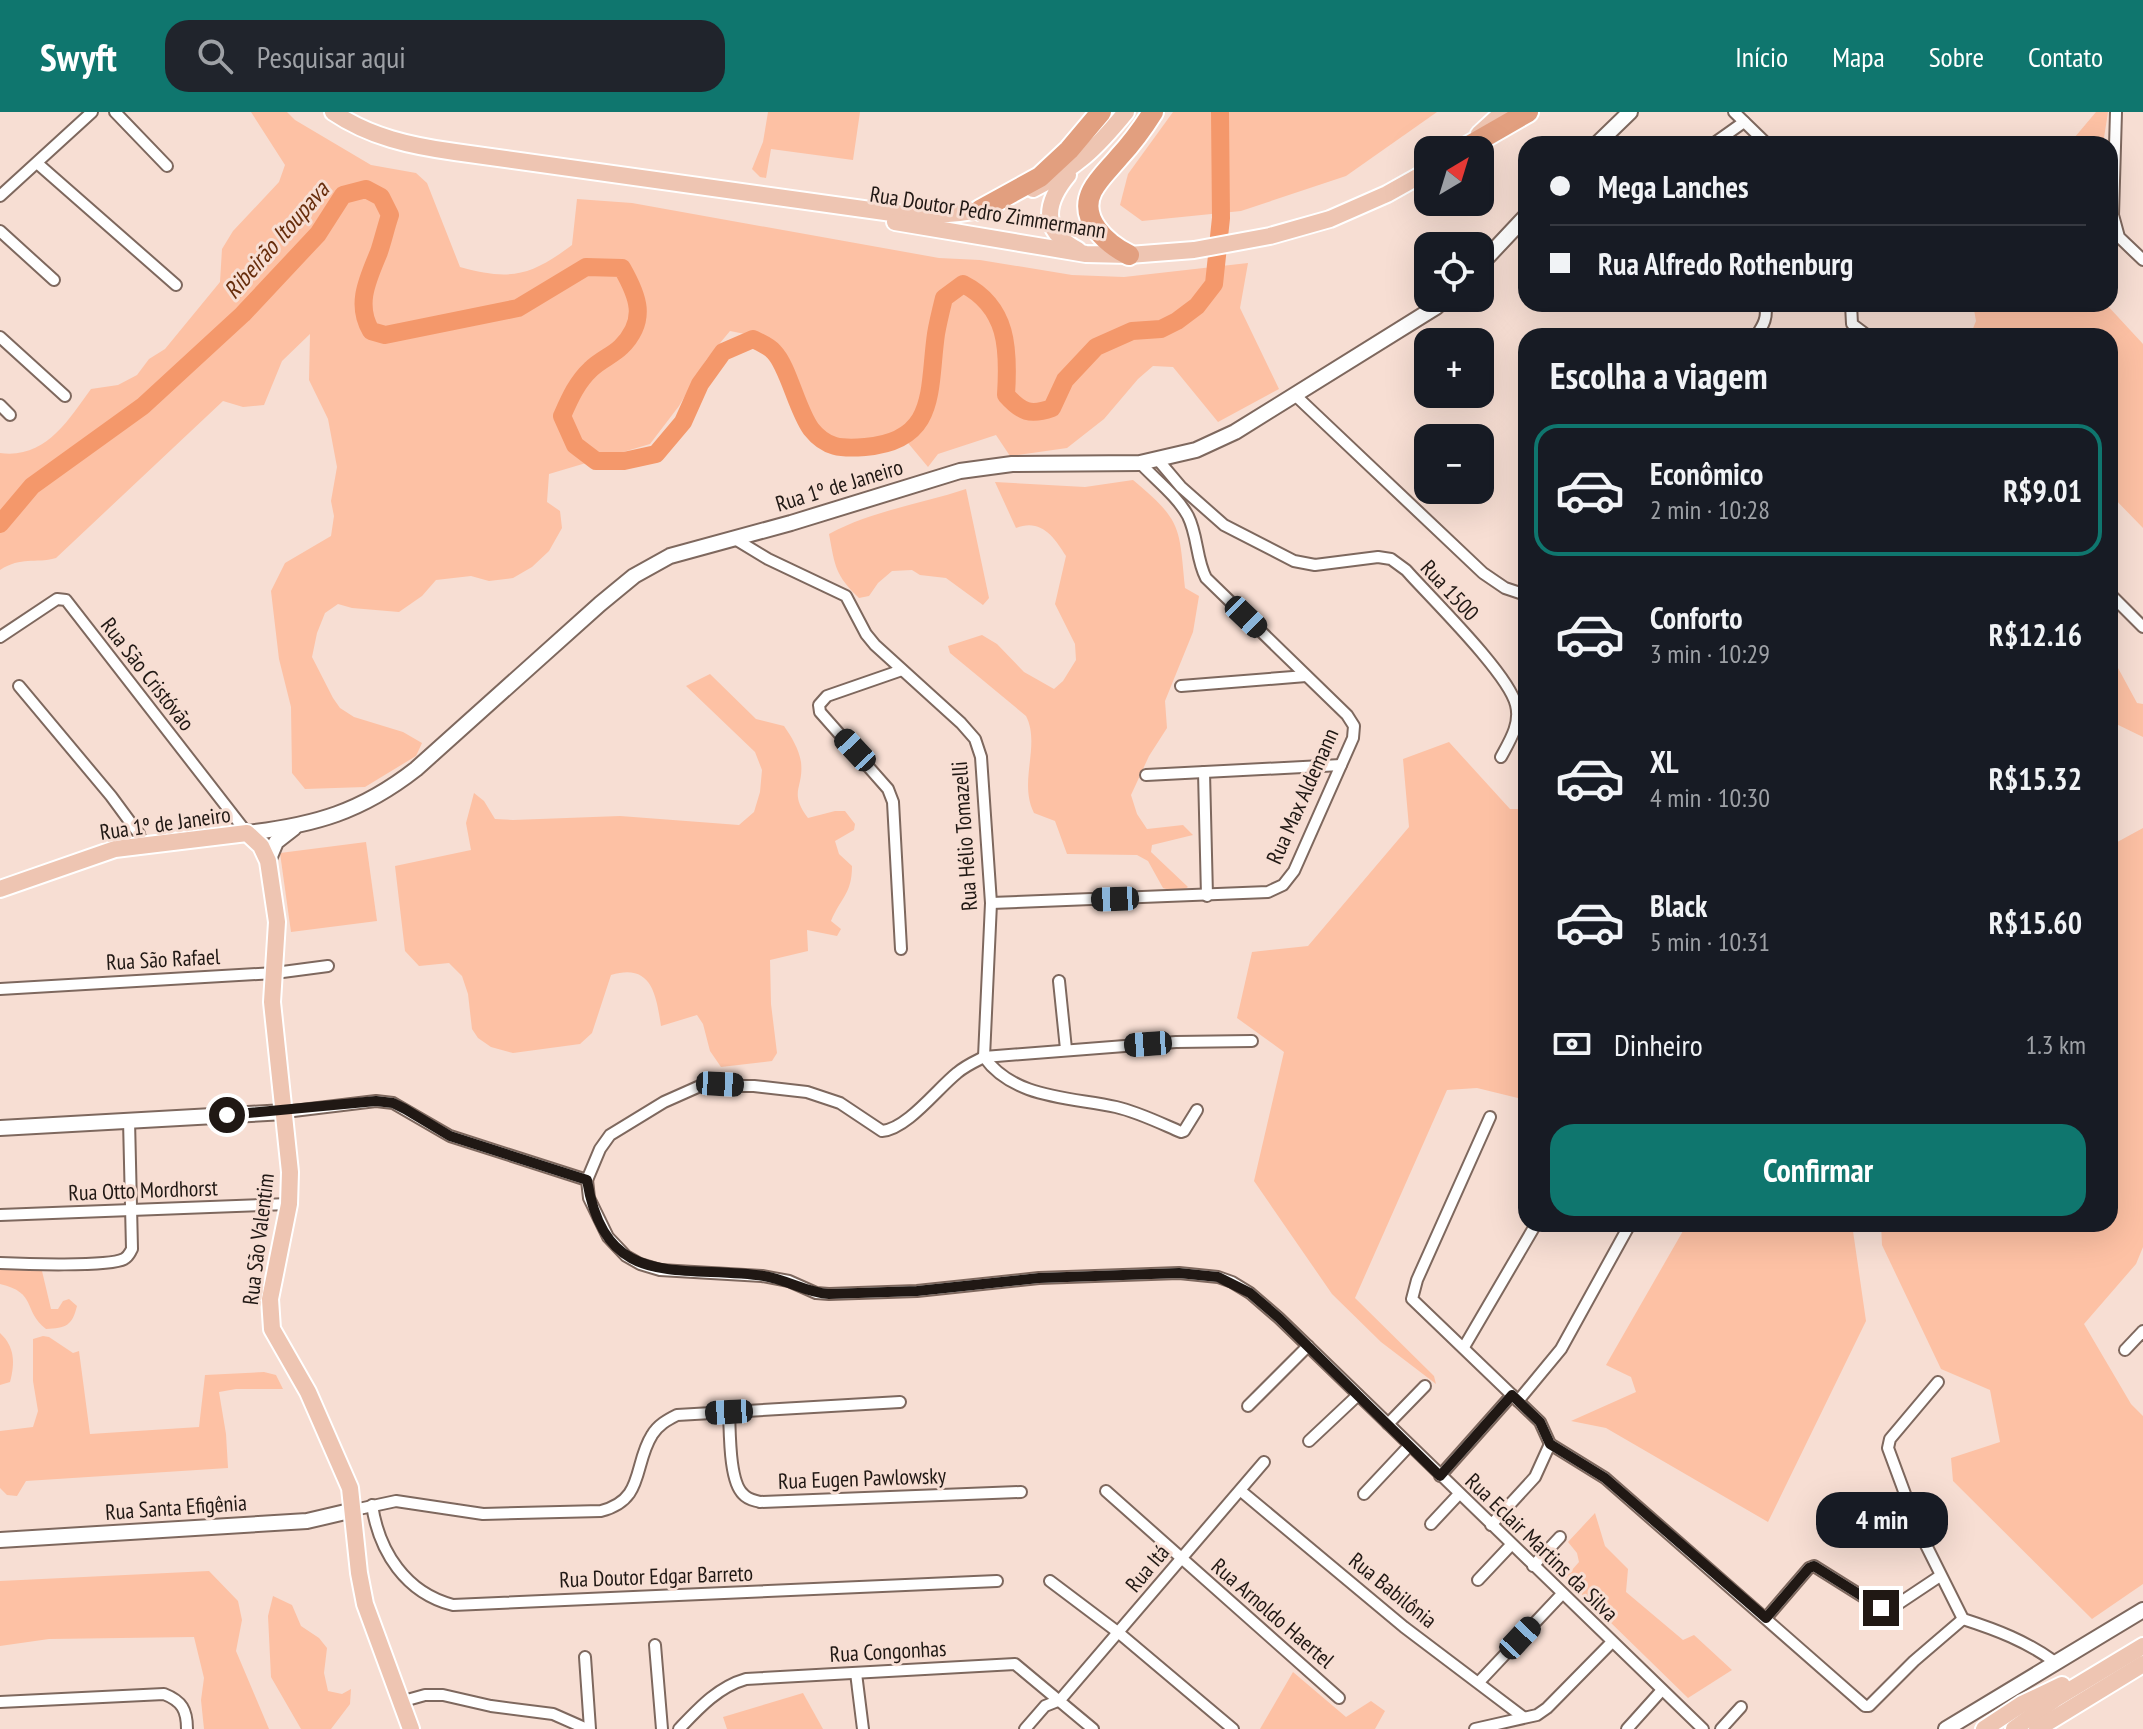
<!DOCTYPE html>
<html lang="pt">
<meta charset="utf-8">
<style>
:root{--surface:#171b24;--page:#20242c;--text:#f1f3f6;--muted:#9ea1a6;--line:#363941;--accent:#0f766e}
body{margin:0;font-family:"PT Sans Narrow",sans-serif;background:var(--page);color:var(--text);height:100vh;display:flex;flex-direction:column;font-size:30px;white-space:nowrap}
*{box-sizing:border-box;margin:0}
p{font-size:26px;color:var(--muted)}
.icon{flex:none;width:44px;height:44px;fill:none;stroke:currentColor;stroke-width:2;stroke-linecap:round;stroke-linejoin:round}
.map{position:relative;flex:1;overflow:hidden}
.drawer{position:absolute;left:1518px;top:216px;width:600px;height:904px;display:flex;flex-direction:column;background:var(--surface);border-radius:24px;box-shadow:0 8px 32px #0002}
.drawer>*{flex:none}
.banner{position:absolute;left:1518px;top:24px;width:600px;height:176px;border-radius:24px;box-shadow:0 8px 32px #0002;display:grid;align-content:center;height:176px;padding:0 32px;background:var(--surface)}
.needle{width:52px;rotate:38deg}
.fabs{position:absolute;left:1414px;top:24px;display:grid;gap:16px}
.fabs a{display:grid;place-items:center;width:80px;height:80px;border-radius:16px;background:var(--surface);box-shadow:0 8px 32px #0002;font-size:40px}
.end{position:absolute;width:36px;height:36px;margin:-18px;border:10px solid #201814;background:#fff;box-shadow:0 0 0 4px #fff}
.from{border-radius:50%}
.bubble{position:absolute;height:56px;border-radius:24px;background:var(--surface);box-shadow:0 8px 32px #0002;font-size:26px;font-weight:800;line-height:56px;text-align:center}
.car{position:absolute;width:24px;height:48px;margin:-24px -12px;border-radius:10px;box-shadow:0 0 6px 2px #0007;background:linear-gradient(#222 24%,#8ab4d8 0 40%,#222 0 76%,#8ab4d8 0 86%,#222 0)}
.banner b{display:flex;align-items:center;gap:28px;height:76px;font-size:30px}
.banner b+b{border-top:2px solid var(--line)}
.banner i{width:20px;height:20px;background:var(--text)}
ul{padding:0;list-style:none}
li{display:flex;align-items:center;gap:24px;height:132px;margin:0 16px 12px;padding:0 16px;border:4px solid transparent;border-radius:24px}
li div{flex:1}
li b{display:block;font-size:30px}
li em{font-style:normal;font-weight:800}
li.active{border-color:var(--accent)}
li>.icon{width:72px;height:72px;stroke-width:1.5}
h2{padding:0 32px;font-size:36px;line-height:96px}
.pay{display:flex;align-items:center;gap:20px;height:88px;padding:0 32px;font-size:30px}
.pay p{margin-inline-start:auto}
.cta{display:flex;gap:16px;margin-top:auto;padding:16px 32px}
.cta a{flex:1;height:92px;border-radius:24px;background:var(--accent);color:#fff;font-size:32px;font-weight:800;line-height:92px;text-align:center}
header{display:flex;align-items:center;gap:48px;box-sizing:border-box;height:112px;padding:0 40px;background:var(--accent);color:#fff}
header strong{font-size:38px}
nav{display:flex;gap:44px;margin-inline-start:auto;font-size:28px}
.search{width:560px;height:72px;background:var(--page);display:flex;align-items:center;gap:20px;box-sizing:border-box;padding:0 28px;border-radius:24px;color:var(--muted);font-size:30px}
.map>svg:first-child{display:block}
.green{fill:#fdc1a4}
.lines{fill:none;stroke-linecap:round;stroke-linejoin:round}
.river{stroke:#f4986b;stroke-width:18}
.minor-casing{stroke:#7e685e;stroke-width:14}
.tertiary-casing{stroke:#7e685e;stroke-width:18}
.primary-casing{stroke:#fff;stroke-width:20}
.motorway-casing{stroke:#fff;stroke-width:24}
.minor{stroke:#fff;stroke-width:10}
.tertiary{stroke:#fff;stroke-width:14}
.primary{stroke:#eec5b2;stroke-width:16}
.motorway{stroke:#e29f7f;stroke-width:20}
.route{stroke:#201814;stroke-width:10}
.labels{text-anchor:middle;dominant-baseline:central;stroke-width:6;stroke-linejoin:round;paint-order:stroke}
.street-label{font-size:22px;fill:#201814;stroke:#f7ded3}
.water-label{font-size:24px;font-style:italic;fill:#672d0c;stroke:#f7ded3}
</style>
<header>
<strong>Swyft</strong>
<div class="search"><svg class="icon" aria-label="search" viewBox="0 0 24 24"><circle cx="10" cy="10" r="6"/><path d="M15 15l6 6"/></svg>Pesquisar aqui</div>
<nav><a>Início</a><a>Mapa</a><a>Sobre</a><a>Contato</a></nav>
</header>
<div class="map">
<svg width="2143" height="1617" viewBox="0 0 2143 1617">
<rect width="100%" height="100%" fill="#f7ded3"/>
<g class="green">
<path d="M251 0H287L295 8 371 53 416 61 427 71 460 155C510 169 531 164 572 133L577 87 632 91 939 146 980 148 1072 163 1124 165 1248 151 1240 196 1279 277 1218 310 1173 255 1153 254 1138 267 1104 307 1067 336 1010 344 996 323 938 342 928 355 898 319C870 339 830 338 810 306 802 292 800 273 792 259 786 248 778 238 771 227L730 219 706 248 679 294 650 332 549 362 547 390 560 399 562 416 549 439 532 455 513 466 489 469 471 464 436 468 422 484 399 500 352 496 338 492 325 501 317 521 312 545 333 586 340 596 354 605 403 620 422 631 416 644 365 675 305 677 292 661 291 595 279 547 271 479 285 451 331 424 334 404 331 389 337 355 328 307 309 268 310 222 282 249 264 293 243 295 223 289 56 446C34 452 22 444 0 458V341C45 347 67 310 91 277L118 273 137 263 149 247 165 237 220 170 222 137 233 119 279 70 285 53Z"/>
<path d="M768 0H860L853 48 771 37 766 66 760 65 752 57 763 30Z"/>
<path d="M1173 0H1437L1346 64 1241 99 1142 109 1120 93 1128 62Z"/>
<path d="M2096 0H2108L2103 32H2069Z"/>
<path d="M1973 192H2106L2143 232V416L2110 382V224H1970L1976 209Z"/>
<path d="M1133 368C1182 409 1179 414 1185 476L1199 484 1193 520 1165 589 1167 616 1149 644 1131 683 1137 702 1147 717 1183 713 1193 723 1152 733 1151 740 1188 775 1179 781 1163 776 1148 749 1137 743 1067 742 1055 709 1034 701C1018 670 1041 633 1026 604L950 541 948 534 982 523 997 532 1024 560 1054 577 1063 569 1076 548 1075 532 1055 492 1066 444C1054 425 1041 406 1016 416L995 370 1085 375Z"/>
<path d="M966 377 989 486 983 493 946 466 920 463 912 458 892 459 878 471 869 484 859 486C835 463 835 454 829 422 871 399 921 392 966 377Z"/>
<path d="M2110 552 2118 556 2137 591 2143 592V625L2110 609Z"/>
<path d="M710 562 756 607 784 614C791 624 799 637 801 650 804 677 788 679 808 706L835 699H845L855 712 854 718 835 729 839 742 852 754C852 782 841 785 831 809L841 817 837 824 807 818 808 839 770 848 771 892 777 941 772 949 721 955 710 939 703 912 697 903 661 914C656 881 651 851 611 863L592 921 580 932 513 941 491 935 478 926 472 917 468 882 462 864 449 851 419 854 405 839 395 754 471 738 466 711 474 681 484 689 495 707 513 708 620 704 739 713 754 700 760 680 762 658 755 640 686 574Z"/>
<path d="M1449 630 1510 697H1526V988L1477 976 1447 978 1355 1186 1434 1264 1436 1272 1381 1230 1332 1182 1254 1069 1284 940 1237 906 1252 840 1308 834 1409 715 1403 647Z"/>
<path d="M2143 716V1135L2136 1152 2084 1212 2131 1292 2143 1304V1472L2092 1507 1953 1369 1951 1346 2000 1330 1990 1278 1941 1257 1882 1133 1881 1112H2110V734Z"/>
<path d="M366 730 377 809 291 820 280 741Z"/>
<path d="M1687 1112H1852L1866 1209 1768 1410 1606 1316 1571 1309 1636 1280 1631 1265 1606 1253Z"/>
<path d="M0 1156 42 1159 51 1197H58L63 1189 69 1187 77 1194C72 1214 66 1216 46 1217 22 1198 38 1181 0 1172Z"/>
<path d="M0 1221C15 1235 15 1251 10 1270L0 1273Z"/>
<path d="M43 1224 49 1225 73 1241 79 1239 90 1322 199 1315 205 1263 264 1260 276 1263 283 1277H236L219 1280 226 1322 228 1356 26 1369 17 1384 7 1383 0 1376V1319L33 1315 38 1299 33 1269V1227Z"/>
<path d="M1595 1401 1605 1434 1628 1457 1626 1480 1683 1528 1694 1523 1732 1558 1688 1586 1565 1466 1579 1450 1577 1441 1568 1430Z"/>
<path d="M209 1459 238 1489 242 1508 236 1539 269 1617H204L201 1588 204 1566 194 1525 49 1527 0 1534V1469Z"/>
<path d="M273 1484 292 1493 301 1514 319 1526 327 1536 324 1561 328 1579 342 1582 351 1577 350 1592 331 1617H301L271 1565 268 1504Z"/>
<path d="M1293 1560 1346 1605 1371 1589 1385 1599 1375 1617H1260Z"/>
<path d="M803 1581 823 1617H727L723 1605Z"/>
</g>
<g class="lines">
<path class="river" d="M0 412 32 374 143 294 243 202 318 122 343 83 366 77 381 85 390 103C386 115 383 128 379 140 368 167 355 192 371 219L385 223 518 196 586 155 622 156C638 184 648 208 621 235 613 243 600 248 591 257 577 270 570 286 562 304L575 333 596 349H624L656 342 683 310 700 272 723 240 753 227C759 230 769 234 774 240 788 254 797 298 811 317 826 336 841 337 865 335 938 329 928 278 936 222 938 210 941 198 944 186L963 172C1008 195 1009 237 1006 283 1021 300 1030 304 1052 296L1065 268 1096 235 1132 219 1161 217 1177 209 1197 194 1214 172 1221 106 1220 0"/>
<defs>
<g id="minor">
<path d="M115 0 167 54"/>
<path d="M1734 0 1767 32"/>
<path d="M2116 0 2113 103 2119 125 2143 148"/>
<path d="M1713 32 1744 10"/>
<path d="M37 51 176 173"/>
<path d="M0 84 92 0"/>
<path d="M0 119 54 168"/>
<path d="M1851 192 1852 212 1868 224"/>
<path d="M1756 224C1763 214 1769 204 1764 192"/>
<path d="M0 225 65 284"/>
<path d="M1295 283 1483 461 1505 476 1526 483"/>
<path d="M0 293 10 303"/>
<path d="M1159 349 1181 375 1224 413 1294 449 1315 453 1378 445 1391 447 1406 458C1430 485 1509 562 1516 593 1521 612 1509 630 1501 645"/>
<path d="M735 427 768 447 846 484 866 522 875 533 961 611 975 627 981 645 991 791 984 945"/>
<path d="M2110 482 2143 515"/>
<path d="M0 525 57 487 66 488 247 721"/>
<path d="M19 574 111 684 139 722 142 733"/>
<path d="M1181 574 1306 564"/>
<path d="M1204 660 1207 784"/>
<path d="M1146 663 1341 653"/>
<path d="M991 791 1268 780 1283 773 1294 759 1353 626 1354 614 1347 603 1206 466C1196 447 1198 424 1188 404 1177 384 1156 368 1140 351"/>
<path d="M901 837 893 690 888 677 820 600 819 593 827 584 902 558"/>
<path d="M1059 869 1066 937"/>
<path d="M0 877 275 861 328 854"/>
<path d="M984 945C1014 987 1071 985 1116 995 1138 1000 1160 1011 1181 1020L1184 1019 1197 998"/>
<path d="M285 1000 376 989 393 991 450 1024 587 1068 589 1086 608 1125 626 1144 640 1152 660 1158 762 1164 789 1169 816 1181 829 1182 917 1179 1039 1166 1179 1161 1218 1165 1232 1170 1250 1181 1279 1206 1703 1617"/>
<path d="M1490 1005 1417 1168 1412 1187 1540 1310 1550 1332"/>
<path d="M587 1068 600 1037 610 1023 664 990 700 974H754L807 980 840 991 882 1019C907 1017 937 977 957 961 965 954 974 950 984 945L1176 930 1252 929"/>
<path d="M0 1103 289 1092"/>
<path d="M0 1151C21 1152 109 1155 124 1147 129 1144 129 1142 132 1137L129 1008"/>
<path d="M1464 1235 1536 1112"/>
<path d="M2125 1238 2143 1219"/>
<path d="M1938 1270 1890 1327 1888 1336 1918 1417 1963 1507C1997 1518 2026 1529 2055 1550"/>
<path d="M1518 1289 1561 1237 1630 1112"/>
<path d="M1248 1294 1308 1234"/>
<path d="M729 1300C730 1320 729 1369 743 1382 748 1388 754 1388 760 1390L1021 1380"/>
<path d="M1388 1312 1425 1274"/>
<path d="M1309 1329 1358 1283"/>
<path d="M1550 1332 1605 1366 1865 1594H1869L1914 1549 1963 1507"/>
<path d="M1440 1364 1512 1283"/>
<path d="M1106 1379 1339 1586"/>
<path d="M1241 1379 1404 1515 1523 1605"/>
<path d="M1364 1382 1409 1334"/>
<path d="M372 1393C379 1440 406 1481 453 1493L997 1469"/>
<path d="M354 1398 396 1389 483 1402 601 1399C645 1388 633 1353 652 1323 658 1313 667 1308 677 1303L900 1290"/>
<path d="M1431 1412 1459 1382"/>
<path d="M1491 1413 1535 1365 1550 1332"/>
<path d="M1533 1454 1560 1425"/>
<path d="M1478 1468 1511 1433"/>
<path d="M1050 1469 1119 1521 1233 1617"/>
<path d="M1766 1506 1809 1456 1814 1454 1881 1496H1892L1940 1464"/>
<path d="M655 1533 662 1617"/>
<path d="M585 1545 590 1617"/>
<path d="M856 1561 863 1617"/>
<path d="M1479 1570 1562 1482"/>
<path d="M0 1590 164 1582C182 1589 187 1598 187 1617"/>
<path d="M400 1590 425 1583H443L491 1594 553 1602 587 1617"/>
<path d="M679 1617C699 1596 718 1575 746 1567L1015 1552 1093 1617"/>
<path d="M1025 1617 1045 1594 1060 1588 1264 1350"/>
<path d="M1475 1617 1537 1603 1547 1596 1612 1530"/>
<path d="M1627 1617 1662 1578"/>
<path d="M1721 1617 1741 1595"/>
</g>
<g id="tertiary">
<path d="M1597 32 1630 0"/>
<path d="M1480 153 1526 104"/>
<path d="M247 721C315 713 361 700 416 657L600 492 634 464 670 444 791 411 960 359 1012 352 1140 351 1196 338 1235 320 1436 195 1446 186"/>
<path d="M268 749 276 730 294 716"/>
<path d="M0 1016 285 1000"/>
<path d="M0 1428 307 1409 354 1398"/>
<path d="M1946 1617 2143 1498"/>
</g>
<g id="primary">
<path d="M333 0C370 25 411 34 455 40L892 101C924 102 959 105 990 95"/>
<path d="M1479 22 1503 0"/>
<path d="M1068 63C1044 92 1041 119 1078 138"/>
<path d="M1033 77C1076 56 1096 37 1126 0"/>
<path d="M895 110 1086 142 1129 143 1194 138 1270 124 1330 107 1387 82 1428 59"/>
<path d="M0 777 115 737 247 721 261 734 268 749 277 810 272 890 290 1060 289 1092 270 1187 272 1217 308 1280 350 1376 359 1461 365 1492 411 1617"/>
<path d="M1984 1617 2022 1592 2062 1573"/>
<path d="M2014 1617 2055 1587 2143 1534"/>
<path d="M2037 1617 2143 1552"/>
</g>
<g id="motorway">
<path d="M1462 38 1528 0"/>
<path d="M980 98 1040 65 1069 38 1101 0"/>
<path d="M1129 143C1107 132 1078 107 1092 79 1098 67 1110 56 1119 45 1132 31 1143 16 1153 0"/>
</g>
</defs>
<use href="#minor" class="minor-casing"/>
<use href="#tertiary" class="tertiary-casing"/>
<use href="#primary" class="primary-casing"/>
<use href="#motorway" class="motorway-casing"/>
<use href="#minor" class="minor"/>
<use href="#tertiary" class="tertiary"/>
<use href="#primary" class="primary"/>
<use href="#motorway" class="motorway"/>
</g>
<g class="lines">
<path class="route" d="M227 1003 376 989 393 991 405 997 450 1024 587 1068C605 1181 681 1152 764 1164 788 1168 807 1181 829 1182L917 1179 1039 1166 1179 1161 1218 1165 1250 1181 1279 1206 1440 1364 1512 1283 1540 1310 1550 1332 1605 1366 1766 1506 1809 1456 1814 1454 1881 1496"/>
</g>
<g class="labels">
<g class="street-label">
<text transform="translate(988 100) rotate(9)">Rua Doutor Pedro Zimmermann</text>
<text transform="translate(839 373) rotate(-17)">Rua 1º de Janeiro</text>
<text transform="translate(1450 478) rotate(47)">Rua 1500</text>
<text transform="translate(148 562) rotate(52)">Rua São Cristóvão</text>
<text transform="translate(1302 684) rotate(-66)">Rua Max Aldemann</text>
<text transform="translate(165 711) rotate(-8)">Rua 1º de Janeiro</text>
<text transform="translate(964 724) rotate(-94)">Rua Hélio Tomazelli</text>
<text transform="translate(163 847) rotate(-3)">Rua São Rafael</text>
<text transform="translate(143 1078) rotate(-2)">Rua Otto Mordhorst</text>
<text transform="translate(258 1127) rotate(-83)">Rua São Valentim</text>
<text transform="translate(862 1366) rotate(-2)">Rua Eugen Pawlowsky</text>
<text transform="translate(176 1395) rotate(-4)">Rua Santa Efigênia</text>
<text transform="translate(1542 1435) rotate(44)">Rua Eclair Martins da Silva</text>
<text transform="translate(1147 1456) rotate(-50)">Rua Itá</text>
<text transform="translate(656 1464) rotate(-2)">Rua Doutor Edgar Barreto</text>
<text transform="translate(1393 1478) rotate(39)">Rua Babilônia</text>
<text transform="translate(1273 1501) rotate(41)">Rua Arnoldo Haertel</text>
<text transform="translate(888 1539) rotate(-3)">Rua Congonhas</text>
</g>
<g class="water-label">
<text transform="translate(276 128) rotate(-49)">Ribeirão Itoupava</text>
</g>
</g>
</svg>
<div class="fabs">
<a><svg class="needle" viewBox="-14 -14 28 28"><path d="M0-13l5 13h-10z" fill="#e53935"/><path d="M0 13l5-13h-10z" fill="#9ea1a6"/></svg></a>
<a><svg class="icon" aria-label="locate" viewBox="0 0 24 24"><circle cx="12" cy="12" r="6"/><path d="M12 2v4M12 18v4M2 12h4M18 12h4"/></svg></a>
<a>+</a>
<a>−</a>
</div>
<i class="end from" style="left:227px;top:1003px"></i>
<i class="end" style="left:1881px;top:1496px"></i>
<div class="bubble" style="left:1816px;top:1380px;width:132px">4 min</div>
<i class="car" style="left:1246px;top:505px;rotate:134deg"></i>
<i class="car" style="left:855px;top:638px;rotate:317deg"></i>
<i class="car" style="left:1115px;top:787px;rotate:268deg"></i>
<i class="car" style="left:1148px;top:932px;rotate:266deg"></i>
<i class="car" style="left:720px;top:972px;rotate:93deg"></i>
<i class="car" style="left:729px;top:1300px;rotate:267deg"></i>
<i class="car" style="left:1520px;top:1526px;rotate:43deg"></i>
<div class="banner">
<b><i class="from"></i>Mega Lanches</b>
<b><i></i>Rua Alfredo Rothenburg</b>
</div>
<section class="drawer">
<h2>Escolha a viagem</h2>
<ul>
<li class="active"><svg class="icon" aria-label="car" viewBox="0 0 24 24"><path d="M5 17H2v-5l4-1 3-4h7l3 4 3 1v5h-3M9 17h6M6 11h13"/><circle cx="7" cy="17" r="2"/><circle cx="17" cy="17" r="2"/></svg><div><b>Econômico</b><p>2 min · 10:28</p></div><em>R$9.01</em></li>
<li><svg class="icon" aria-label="car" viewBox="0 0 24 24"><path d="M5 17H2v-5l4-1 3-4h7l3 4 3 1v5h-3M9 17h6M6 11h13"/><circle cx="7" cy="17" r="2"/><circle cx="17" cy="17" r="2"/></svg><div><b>Conforto</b><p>3 min · 10:29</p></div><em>R$12.16</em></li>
<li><svg class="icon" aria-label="car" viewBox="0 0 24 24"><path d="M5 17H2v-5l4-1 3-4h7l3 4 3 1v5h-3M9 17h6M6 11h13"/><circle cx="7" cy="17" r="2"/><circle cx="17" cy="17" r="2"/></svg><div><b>XL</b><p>4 min · 10:30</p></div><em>R$15.32</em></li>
<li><svg class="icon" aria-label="car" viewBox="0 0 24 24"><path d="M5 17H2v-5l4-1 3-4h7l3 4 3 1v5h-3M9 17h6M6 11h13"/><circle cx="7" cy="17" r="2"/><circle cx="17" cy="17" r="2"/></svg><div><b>Black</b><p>5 min · 10:31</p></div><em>R$15.60</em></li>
</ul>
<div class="pay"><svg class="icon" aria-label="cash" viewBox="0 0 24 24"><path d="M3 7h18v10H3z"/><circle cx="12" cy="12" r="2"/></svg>Dinheiro<p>1.3 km</p></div>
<div class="cta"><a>Confirmar</a></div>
</section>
</div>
